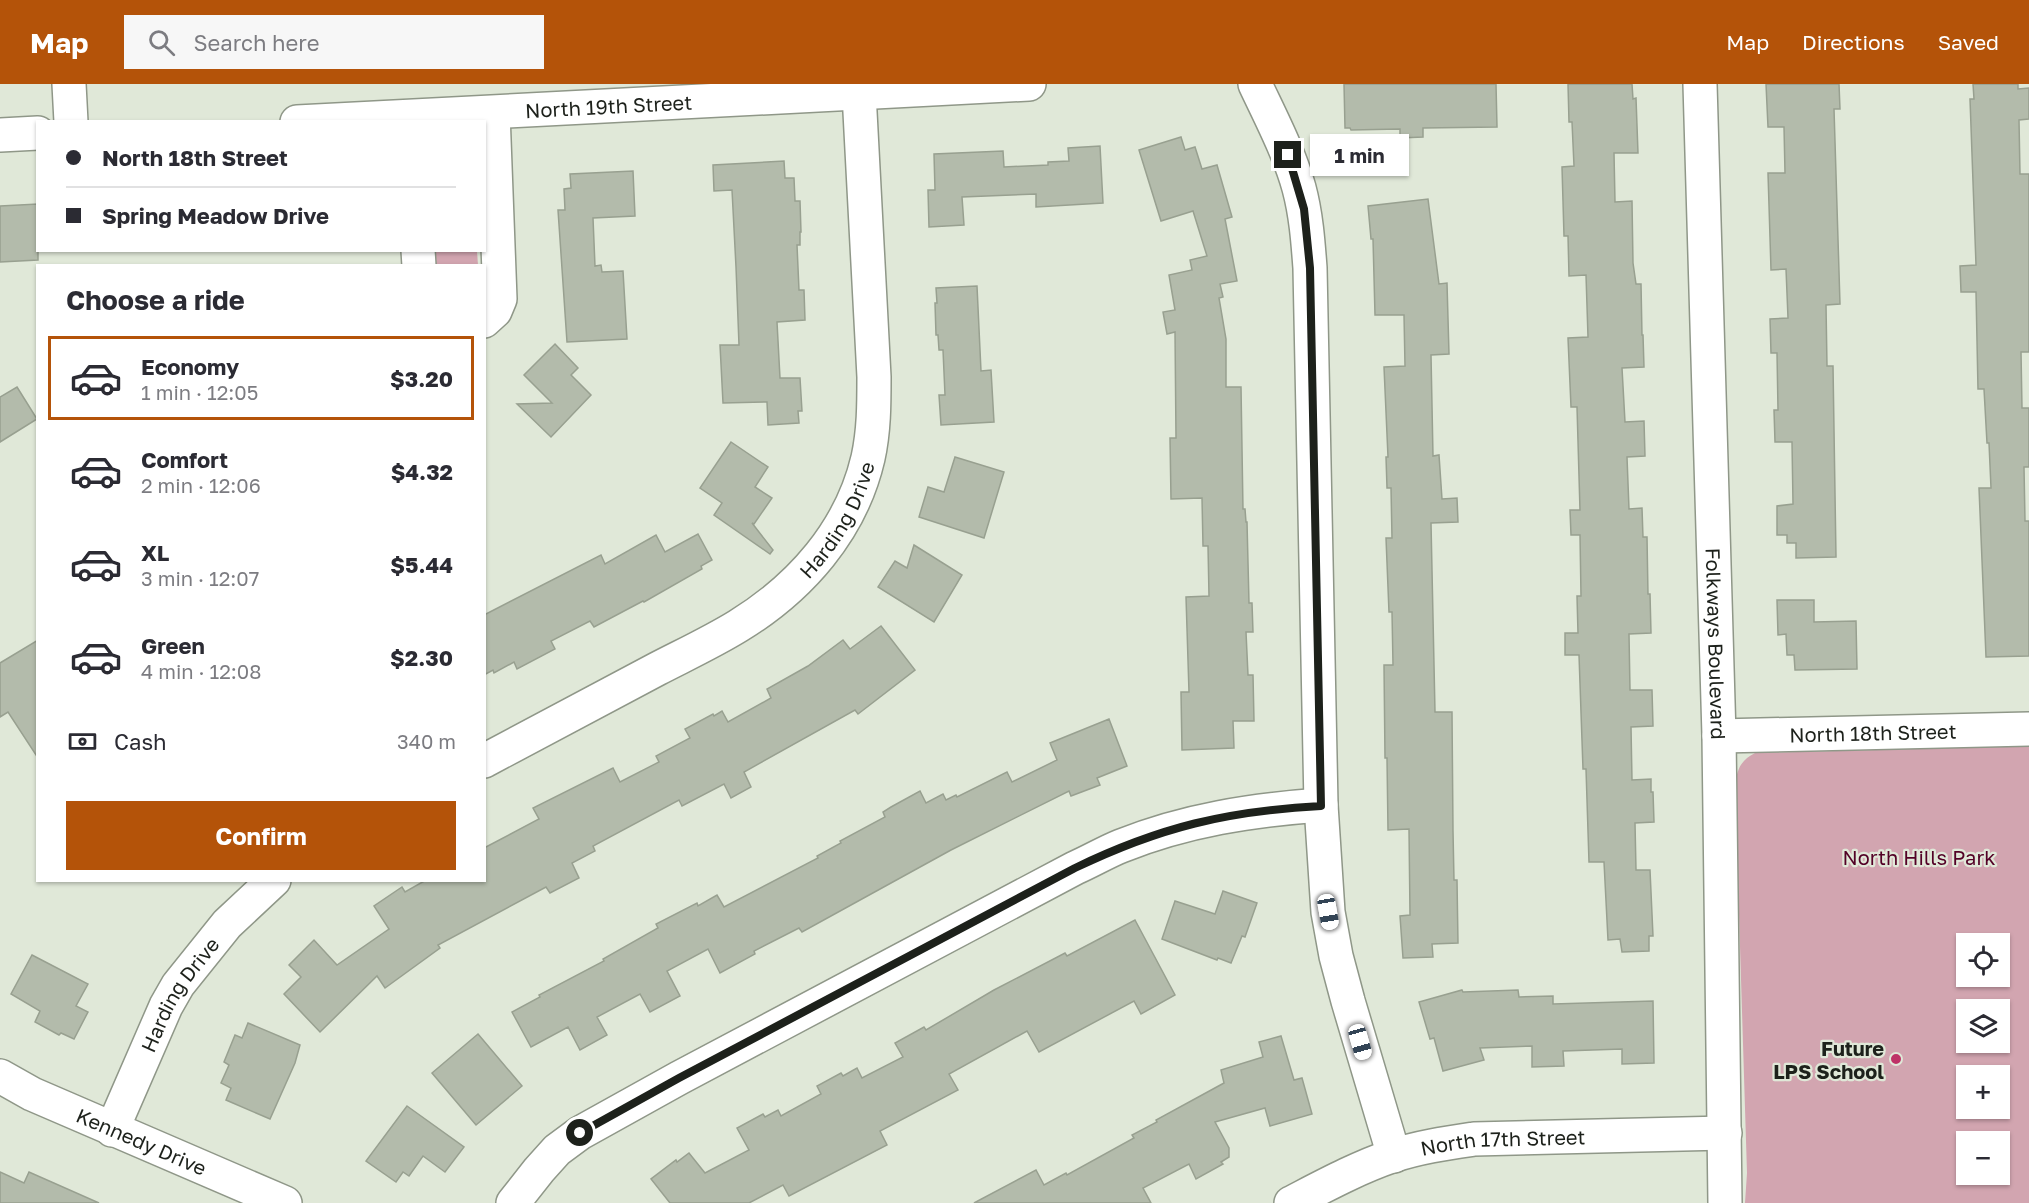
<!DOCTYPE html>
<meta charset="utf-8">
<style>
:root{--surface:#fff;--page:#f7f7f7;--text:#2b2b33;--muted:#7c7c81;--line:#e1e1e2;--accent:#b45309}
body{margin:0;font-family:"Golos Text",sans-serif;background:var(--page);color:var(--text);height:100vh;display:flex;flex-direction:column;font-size:22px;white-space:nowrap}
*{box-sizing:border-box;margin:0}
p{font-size:20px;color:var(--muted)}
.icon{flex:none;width:33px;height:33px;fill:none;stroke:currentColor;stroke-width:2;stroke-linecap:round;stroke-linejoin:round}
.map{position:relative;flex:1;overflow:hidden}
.panel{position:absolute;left:36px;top:180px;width:450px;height:618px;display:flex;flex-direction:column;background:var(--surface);border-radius:0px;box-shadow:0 2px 4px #0004}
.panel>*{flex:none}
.hud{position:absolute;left:36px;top:36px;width:450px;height:132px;border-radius:0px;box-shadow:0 2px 4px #0004;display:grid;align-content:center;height:132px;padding:0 30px;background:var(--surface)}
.tools{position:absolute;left:1956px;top:849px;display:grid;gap:12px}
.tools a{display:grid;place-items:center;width:54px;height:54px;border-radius:0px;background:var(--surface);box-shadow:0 2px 4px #0004;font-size:30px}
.end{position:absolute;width:27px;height:27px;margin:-14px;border:8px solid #1d211b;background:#fff;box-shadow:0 0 0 3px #fff}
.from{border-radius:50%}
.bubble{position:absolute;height:42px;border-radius:0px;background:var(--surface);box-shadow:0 2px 4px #0004;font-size:20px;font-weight:700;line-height:42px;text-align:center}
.car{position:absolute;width:18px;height:36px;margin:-18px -9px;border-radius:8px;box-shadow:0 0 4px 2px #0007;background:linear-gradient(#fff 24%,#345 0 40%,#fff 0 76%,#345 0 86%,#fff 0)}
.hud b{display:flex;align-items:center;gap:21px;height:57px;font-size:22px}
.hud b+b{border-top:2px solid var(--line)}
.hud i{width:15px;height:15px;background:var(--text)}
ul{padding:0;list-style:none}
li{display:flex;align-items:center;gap:18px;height:84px;margin:0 12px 9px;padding:0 18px;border:3px solid transparent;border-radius:0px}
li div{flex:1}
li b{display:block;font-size:22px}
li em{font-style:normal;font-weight:700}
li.selected{border-color:var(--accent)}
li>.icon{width:54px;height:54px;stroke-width:1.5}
h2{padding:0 30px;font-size:27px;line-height:72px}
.pay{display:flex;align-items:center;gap:15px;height:66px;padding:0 30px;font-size:22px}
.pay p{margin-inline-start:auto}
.primary-button{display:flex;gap:12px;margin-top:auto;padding:12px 30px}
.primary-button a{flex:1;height:69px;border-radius:0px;background:var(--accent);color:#fff;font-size:24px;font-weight:700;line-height:69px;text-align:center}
header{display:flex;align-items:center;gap:36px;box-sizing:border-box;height:84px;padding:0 30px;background:var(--accent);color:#fff}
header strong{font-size:28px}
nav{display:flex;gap:33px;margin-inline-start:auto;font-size:21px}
.search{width:420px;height:54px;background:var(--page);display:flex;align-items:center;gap:15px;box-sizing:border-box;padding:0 21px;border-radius:0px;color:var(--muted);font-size:22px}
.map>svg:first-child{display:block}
.green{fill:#d2a5b0;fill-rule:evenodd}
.building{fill:#b3bbab;stroke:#98a090;stroke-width:1.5}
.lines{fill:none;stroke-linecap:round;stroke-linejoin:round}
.minor-casing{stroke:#8f9788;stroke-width:36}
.minor{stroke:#fff;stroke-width:33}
.route{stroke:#1d211b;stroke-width:8}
.poi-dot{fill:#be3267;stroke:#e0e8d8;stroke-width:2}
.labels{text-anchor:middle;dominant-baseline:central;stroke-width:4.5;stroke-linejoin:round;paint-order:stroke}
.street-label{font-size:20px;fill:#1d211b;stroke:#e0e8d8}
.park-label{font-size:20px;fill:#530126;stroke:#e0e8d8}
.poi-label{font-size:20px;font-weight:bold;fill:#1d211b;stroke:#e0e8d8;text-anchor:end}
</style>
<header>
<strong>Map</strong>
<div class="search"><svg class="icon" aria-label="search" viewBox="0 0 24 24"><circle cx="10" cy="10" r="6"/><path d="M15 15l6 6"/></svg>Search here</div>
<nav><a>Map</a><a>Directions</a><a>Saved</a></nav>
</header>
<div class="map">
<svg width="2029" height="1119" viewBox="0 0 2029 1119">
<rect width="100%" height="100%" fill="#e0e8d8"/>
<g class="green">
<path d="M433 167H477L478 181H434Z"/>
<path d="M2029 662V1119H1745L1747 1089 1735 701C1737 685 1741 676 1755 669ZM1966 860H2000V892H1966ZM1966 926H2000V958H1966ZM1966 992H2000V1024H1966ZM1966 1058H2000V1090H1966Z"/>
</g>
<g class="building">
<path d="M1344 0H1496L1497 43 1423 44V53L1400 54V45L1351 46 1350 44H1345Z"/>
<path d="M1568 0H1632L1633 15 1636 14 1638 69H1614L1615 118 1632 117 1633 179 1636 200H1641L1642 251H1643L1644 283 1622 284 1625 338 1644 337 1645 372 1627 373 1629 425 1642 424 1643 453H1647L1648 510H1650L1651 549 1629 550 1630 606H1652L1653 642 1631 643 1632 696 1651 695V708H1653L1654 738 1635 739 1636 786H1650L1653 852H1649V867L1622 868 1620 855 1608 856 1604 778H1589L1586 685H1583L1579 571H1565V549H1578L1577 512H1581L1580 451H1571L1570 426H1580L1577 323H1571L1568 254 1588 253 1586 191 1569 192 1568 152H1564L1562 83 1574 82 1572 38H1569Z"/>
<path d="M1766 0H1839L1840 25H1834L1840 220 1826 221 1827 282H1833L1836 473 1796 474V459H1787V451H1777V422L1793 420 1792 358H1775L1774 326H1778L1777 269H1771L1770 235 1788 234 1786 185 1771 186 1768 89H1785L1784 43H1768Z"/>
<path d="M1973 0H2018V5L2029 4V35L2019 36 2020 90H2029V268H2021L2022 324H2029V383H2024L2025 437H2029V572L1986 573 1979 404H1991L1989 359H1987L1984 305H1978L1976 208H1961L1960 182 1976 181 1970 15H1974Z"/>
<path d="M1181 53 1185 66 1195 63 1202 85 1217 81 1232 133 1225 135 1237 197 1220 200 1223 213 1219 214 1226 255V303H1241L1243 425H1245L1246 438H1247L1249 519H1252L1253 548H1246L1248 591H1253L1254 637H1233L1234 664 1182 666 1181 608H1189L1186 513 1209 512 1208 462H1203L1202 414 1171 415 1170 354H1176L1175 248 1167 250 1163 228 1175 226 1169 191 1192 186 1190 176 1207 172 1193 127 1161 137 1139 66Z"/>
<path d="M1100 62 1103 119 1036 123V110L962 113 964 141 929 143 928 106H935L934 70 1003 67 1004 83 1048 81V78L1069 77 1068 64Z"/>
<path d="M784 77 785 94H794L795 117H800L801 148H800V161H797L799 206H804L805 236 777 238 780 294H800L802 327H798L799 339 768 341 767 318 723 319 720 261H739L736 183 732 106 714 107 713 81Z"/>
<path d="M633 87 635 132 593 134 595 182 601 181 602 188 623 187 627 255 567 258 558 126H565L564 105 571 104 570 90Z"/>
<path d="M1428 115 1439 200 1447 199 1449 270 1431 271 1433 372 1439 371 1442 415 1457 414 1458 438 1431 439 1435 628H1452L1453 747 1454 796H1457L1458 859 1432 860 1433 873 1403 874 1400 832 1410 831 1409 745 1388 746 1387 674H1385L1384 581H1393L1392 528H1389L1386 454H1392L1391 404H1387L1386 373H1388L1384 283 1405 282 1404 231H1375L1373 155H1371L1368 122Z"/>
<path d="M38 120V176L0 178V122Z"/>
<path d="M977 202 981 287 991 286 994 338 941 341 939 311H945L943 266H939L938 251H936L935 219H937L936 204Z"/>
<path d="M555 260 578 284 571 291 591 311 551 353 517 320 552 319 524 291Z"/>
<path d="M17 303 37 335 0 358V313Z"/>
<path d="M731 358 768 383 755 403 772 414 754 440 752 439 773 466 770 470 714 431 722 419 700 404Z"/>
<path d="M955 373 1004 388 984 454 919 433 928 403 944 408Z"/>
<path d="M698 450 712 476 701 482 702 485 644 518 643 517 594 543 590 537 551 557 555 565 517 585 514 578 494 589 493 586 484 591V531L601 471 605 480 656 451 665 468Z"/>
<path d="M914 461 962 491 934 538 878 503 895 477 907 484Z"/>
<path d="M1777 516H1814V538L1856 537 1857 585 1795 586 1794 571H1787L1786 550 1778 551Z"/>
<path d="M881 542 915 586 858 630 855 626 744 688 751 703 731 714 724 700 682 722 679 716 593 762 595 767 572 779 579 794 550 809 546 803 438 861 440 864 385 904 377 892 320 948 284 910 301 893 289 881 314 856 337 881 389 845 374 822 402 803 405 808 426 796H484V764L539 735 533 724 613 684 620 698 659 678 656 672 690 654 685 645 713 630 714 632 722 627 728 638 771 614 767 605 808 582 843 556 850 565Z"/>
<path d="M38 556V674L8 628 0 633V579Z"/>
<path d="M1109 635 1127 682 1097 694 1100 701 1071 712 1069 707 951 766 802 848 799 844 754 867 755 870 720 889 708 865 667 887 680 912 650 928 640 910 597 933 607 951 580 966 568 943 531 963 512 928 540 913 539 911 604 877 603 875 658 844 656 840 697 819 698 822 717 811 724 823 818 774 817 772 841 759 840 757 885 733 883 728 891 723 920 707 926 719 943 710 946 716 956 711 957 713 1007 688 1012 698 1057 676 1050 659Z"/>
<path d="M1223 807 1257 819 1245 853 1242 852 1231 879 1218 874 1217 876 1162 855 1175 817 1215 830Z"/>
<path d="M1135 836 1175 911 1141 930 1134 917 1039 968 1027 947 949 990 958 1006 880 1047 887 1061 789 1112 783 1101 749 1119H670L651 1095 676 1076 677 1078 689 1069 705 1089 749 1066 737 1044 763 1030 765 1033 778 1026 781 1032 821 1010 817 1002 841 989 843 992 857 984 862 994 903 973 895 959 924 943 926 946 994 906 1065 869 1067 872Z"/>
<path d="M32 871 88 900 76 922 88 928 74 955 61 949 59 951 35 938 40 927 11 910Z"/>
<path d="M1462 906 1463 908 1518 906 1519 913 1553 912V920L1653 917 1654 979 1622 980V965L1563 967 1564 982 1532 983V962L1480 964 1484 976 1443 987 1434 954 1430 955 1419 918Z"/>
<path d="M248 939 300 961 295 979 270 1035 226 1016 231 1004 221 999 229 981 224 978 235 951 242 954Z"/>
<path d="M478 950 522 1002 476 1041 432 989Z"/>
<path d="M1281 952 1294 996 1302 994 1312 1030 1270 1042 1265 1024 1215 1038 1229 1064V1073L1221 1078 1223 1080 1196 1095 1189 1080 1143 1104 1151 1119H974L1036 1086 1044 1101 1066 1089 1067 1091 1134 1054 1132 1051 1157 1038 1156 1036 1224 999 1221 986 1263 973 1259 958Z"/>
<path d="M407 1022 464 1063 445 1088 423 1072 409 1092 403 1088 396 1098 366 1077Z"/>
<path d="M0 1088 24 1099 29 1088 99 1119H0Z"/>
</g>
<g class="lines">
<defs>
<g id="minor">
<path d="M69 0 71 38"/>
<path d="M1255 0C1271 34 1289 68 1299 104 1306 130 1308 157 1310 184L1321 721 1328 828 1336 872 1348 917 1394 1072"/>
<path id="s1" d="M1700 0 1719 652 1725 1119"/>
<path id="s2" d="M297 38 1029 0"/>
<path d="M0 51 38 49"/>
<path d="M418 166 419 182"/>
<path d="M484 237 495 227 500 215 493 29"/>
<path id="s3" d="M1719 652 2029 645"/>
<path id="s4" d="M484 677C542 646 600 615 657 585 684 571 712 558 738 542 800 504 851 447 868 374 874 347 874 320 874 293L859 9"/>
<path id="s5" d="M0 992 32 1010 285 1119"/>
<path id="s6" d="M112 1046 166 922 178 901 227 840 274 796"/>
<path d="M513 1119 539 1086 557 1066 580 1049 679 994 1075 784C1091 777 1106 768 1121 762 1186 736 1252 726 1321 721"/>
<path id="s7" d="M1291 1119C1324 1102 1357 1084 1392 1072 1419 1063 1447 1059 1474 1055L1725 1049"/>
</g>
</defs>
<use href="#minor" class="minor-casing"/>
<use href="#minor" class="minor"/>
</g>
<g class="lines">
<path class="route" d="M580 1049 679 994 1075 784C1160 743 1227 727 1321 722L1310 184 1304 125 1288 71"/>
</g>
<circle class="poi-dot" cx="1896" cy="975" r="6"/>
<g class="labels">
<g class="street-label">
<text stroke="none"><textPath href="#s2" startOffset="312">North 19th Street</textPath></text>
<text stroke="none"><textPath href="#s4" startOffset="436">Harding Drive</textPath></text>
<text stroke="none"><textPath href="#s1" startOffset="560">Folkways Boulevard</textPath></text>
<text stroke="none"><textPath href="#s3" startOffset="154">North 18th Street</textPath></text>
<text stroke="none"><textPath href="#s6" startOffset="152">Harding Drive</textPath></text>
<text stroke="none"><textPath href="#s5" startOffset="156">Kennedy Drive</textPath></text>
<text stroke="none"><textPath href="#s7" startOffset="224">North 17th Street</textPath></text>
</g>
<g class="park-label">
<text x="1919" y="773">North Hills Park</text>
</g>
<g class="poi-label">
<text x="1884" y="964">Future<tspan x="1884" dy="23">LPS School</tspan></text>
</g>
</g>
</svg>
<div class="tools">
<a><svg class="icon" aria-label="locate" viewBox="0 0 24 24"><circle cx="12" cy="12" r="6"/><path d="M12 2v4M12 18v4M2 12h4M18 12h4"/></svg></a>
<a><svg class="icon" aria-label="layers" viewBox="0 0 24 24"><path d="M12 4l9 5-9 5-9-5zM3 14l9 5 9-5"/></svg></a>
<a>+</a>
<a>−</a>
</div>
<i class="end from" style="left:580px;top:1049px"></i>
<i class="end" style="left:1288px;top:71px"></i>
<div class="bubble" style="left:1310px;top:50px;width:99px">1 min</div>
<i class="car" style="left:1328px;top:828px;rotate:170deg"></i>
<i class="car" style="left:1360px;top:958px;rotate:164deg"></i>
<div class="hud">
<b><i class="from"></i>North 18th Street</b>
<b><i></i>Spring Meadow Drive</b>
</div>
<section class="panel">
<h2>Choose a ride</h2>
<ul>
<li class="selected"><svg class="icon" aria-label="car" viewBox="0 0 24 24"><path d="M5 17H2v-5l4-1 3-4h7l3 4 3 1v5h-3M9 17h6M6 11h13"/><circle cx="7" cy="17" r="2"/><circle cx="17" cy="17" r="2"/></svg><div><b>Economy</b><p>1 min · 12:05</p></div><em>$3.20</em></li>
<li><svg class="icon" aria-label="car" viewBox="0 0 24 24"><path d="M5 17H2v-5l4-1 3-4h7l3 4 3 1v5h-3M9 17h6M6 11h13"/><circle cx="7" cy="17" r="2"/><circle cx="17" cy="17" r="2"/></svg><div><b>Comfort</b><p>2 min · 12:06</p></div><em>$4.32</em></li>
<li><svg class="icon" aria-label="car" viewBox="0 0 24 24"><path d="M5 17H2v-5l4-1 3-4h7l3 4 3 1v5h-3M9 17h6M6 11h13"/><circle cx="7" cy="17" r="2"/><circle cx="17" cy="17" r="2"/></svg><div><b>XL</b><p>3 min · 12:07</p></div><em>$5.44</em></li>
<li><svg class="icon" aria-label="car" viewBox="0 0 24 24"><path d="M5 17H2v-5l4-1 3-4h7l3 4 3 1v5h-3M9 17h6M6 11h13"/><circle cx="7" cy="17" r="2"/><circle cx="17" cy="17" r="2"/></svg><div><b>Green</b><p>4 min · 12:08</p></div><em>$2.30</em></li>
</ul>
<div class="pay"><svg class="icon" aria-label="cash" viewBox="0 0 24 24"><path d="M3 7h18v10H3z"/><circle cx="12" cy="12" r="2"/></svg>Cash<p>340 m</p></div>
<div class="primary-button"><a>Confirm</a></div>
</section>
</div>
